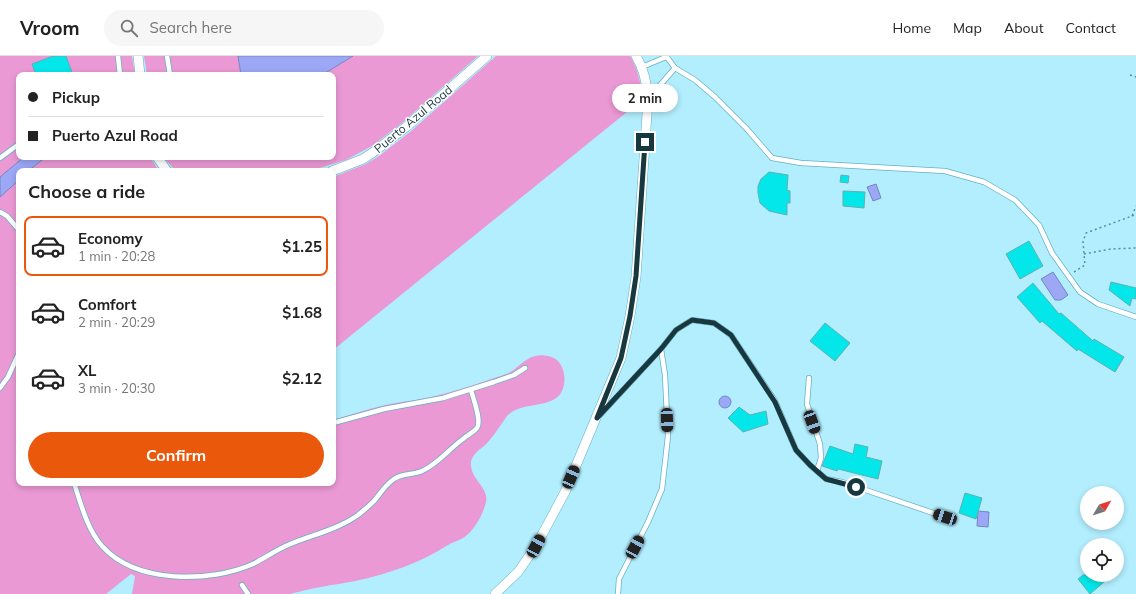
<!DOCTYPE html>
<meta charset="utf-8">
<style>
:root{--surface:#fff;--page:#f6f6f6;--text:#222;--muted:#767676;--line:#e0e0e0;--accent:#ea580c}
body{margin:0;font-family:Mulish,sans-serif;background:var(--page);color:var(--text);height:100vh;display:flex;flex-direction:column;font-size:15px;white-space:nowrap}
*{box-sizing:border-box;margin:0}
p{font-size:13px;color:var(--muted)}
.icon{flex:none;width:22px;height:22px;fill:none;stroke:currentColor;stroke-width:2;stroke-linecap:round;stroke-linejoin:round}
.map{position:relative;flex:1;overflow:hidden}
.drawer{position:absolute;left:16px;top:112px;width:320px;height:318px;display:flex;flex-direction:column;background:var(--surface);border-radius:8px;box-shadow:0 2px 6px #0003}
.drawer>*{flex:none}
.banner{position:absolute;left:16px;top:16px;width:320px;height:88px;border-radius:8px;box-shadow:0 2px 6px #0003;display:grid;align-content:center;height:88px;padding:0 12px;background:var(--surface)}
.needle{width:26px;rotate:51deg}
.controls{position:absolute;left:1080px;top:430px;display:grid;gap:8px}
.controls a{display:grid;place-items:center;width:44px;height:44px;border-radius:50%;background:var(--surface);box-shadow:0 2px 6px #0003;font-size:20px}
.end{position:absolute;width:18px;height:18px;margin:-9px;border:5px solid #183840;background:#fff;box-shadow:0 0 0 2px #fff}
.from{border-radius:50%}
.bubble{position:absolute;height:28px;border-radius:14px;background:var(--surface);box-shadow:0 2px 6px #0003;font-size:13px;font-weight:700;line-height:28px;text-align:center}
.car{position:absolute;width:12px;height:24px;margin:-12px -6px;border-radius:5px;box-shadow:0 0 3px 1px #0007;background:linear-gradient(#222 24%,#8ab4d8 0 40%,#222 0 76%,#8ab4d8 0 86%,#222 0)}
.banner b{display:flex;align-items:center;gap:14px;height:38px;font-size:15px}
.banner b+b{border-top:1px solid var(--line)}
.banner i{width:10px;height:10px;background:var(--text)}
ul{padding:0;list-style:none}
li{display:flex;align-items:center;gap:12px;height:60px;margin:0 8px 6px;padding:0 4px;border:2px solid transparent;border-radius:8px}
li div{flex:1}
li b{display:block;font-size:15px}
li em{font-style:normal;font-weight:700}
li.current{border-color:var(--accent)}
li>.icon{width:36px;height:36px;stroke-width:1.5}
h2{padding:0 12px;font-size:18px;line-height:48px}
.action{display:flex;gap:8px;margin-top:auto;padding:8px 12px}
.action a{flex:1;height:46px;border-radius:24px;background:var(--accent);color:#fff;font-size:16px;font-weight:700;line-height:46px;text-align:center}
header{display:flex;align-items:center;gap:24px;box-sizing:border-box;height:56px;padding:0 20px;background:var(--surface);border-bottom:1px solid var(--line)}
header strong{font-size:19px}
nav{display:flex;gap:22px;margin-inline-start:auto;font-size:14px}
.search{width:280px;height:36px;background:var(--page);display:flex;align-items:center;gap:10px;box-sizing:border-box;padding:0 14px;border-radius:22px;color:var(--muted);font-size:15px}
.map>svg:first-child{display:block}
.green{fill:#ea99d4}
.water{fill:#9ca7f6;stroke:#7486bf}
.building{fill:#03e7ea;stroke:#5eb0b1}
.lines{fill:none;stroke-linecap:round;stroke-linejoin:round}
.service-casing{stroke:#65b0c4;stroke-width:6}
.minor-casing{stroke:#65b0c4;stroke-width:10}
.path{stroke:#5e8b97;stroke-width:1.5;stroke-dasharray:2 3;stroke-linecap:butt}
.service{stroke:#fff;stroke-width:4.5}
.minor{stroke:#fff;stroke-width:9}
.route{stroke:#183840;stroke-width:5}
.labels{text-anchor:middle;dominant-baseline:central;stroke-width:3;stroke-linejoin:round;paint-order:stroke}
.street-label{font-size:12px;fill:#183840;stroke:#fff}
</style>
<header>
<strong>Vroom</strong>
<div class="search"><svg class="icon" aria-label="search" viewBox="0 0 24 24"><circle cx="10" cy="10" r="6"/><path d="M15 15l6 6"/></svg>Search here</div>
<nav><a>Home</a><a>Map</a><a>About</a><a>Contact</a></nav>
</header>
<div class="map">
<svg width="1136" height="538" viewBox="0 0 1136 538">
<rect width="100%" height="100%" fill="#b2eefe"/>
<g class="green">
<path d="M0 0H132L135 19H19V101H24L0 121Z"/>
<path d="M144 0H238L241 19H147Z"/>
<path d="M353 0H478L402 67 372 90 346 104 310 115H176L163 101H333V19H322Z"/>
<path d="M496 0H630C638 13 641 28 643 43L333 294V121L366 108 379 100 410 76Z"/>
<path d="M46 101H150L159 115H28Z"/>
<path d="M19 124V427H333V364C349 359 365 354 381 350 402 345 423 344 443 338 462 333 479 327 497 321 504 319 510 317 515 313 525 304 534 297 548 300 563 302 568 322 562 335 553 354 522 344 507 360 501 368 496 377 489 385 485 390 479 393 475 398 472 401 470 407 471 410 472 424 489 432 486 446 483 459 474 475 463 482 458 485 453 486 448 489 420 507 388 518 355 525 333 529 311 532 290 538H132L135 520 131 518 106 538H0V141Z"/>
</g>
<g class="water">
<path d="M238 0H353L322 19H241Z"/>
<path d="M24 101H46L28 115H19V124L0 141V121Z"/>
<path d="M876 128 881 142 873 145 867 131Z"/>
<path d="M1053 216 1068 239 1061 244H1055L1041 223Z"/>
<circle cx="725" cy="346" r="6"/>
<path d="M978 455 989 456 988 471 977 470Z"/>
</g>
<g class="building">
<path d="M53 0H66L73 19H36L32 8Z"/>
<path d="M769 116 788 119 787 134 790 135V147H787V159L769 155 760 147 758 137V130L761 123Z"/>
<path d="M841 119 849 120 848 127 840 126Z"/>
<path d="M843 135 865 136 864 152 843 150Z"/>
<path d="M1029 185 1043 210 1020 223 1006 198Z"/>
<path d="M1111 226 1136 232V243L1132 242 1130 250 1109 234Z"/>
<path d="M1033 227 1059 258 1061 257 1093 285 1094 283 1124 301 1115 316 1078 293 1077 295 1042 265 1040 267 1017 241Z"/>
<path d="M825 267 850 287 835 305 810 285Z"/>
<path d="M739 351 750 359 766 355 768 368 743 376 728 362Z"/>
<path d="M855 388 868 391 866 401 882 405 878 423 838 413 837 415 822 410 830 390 853 398Z"/>
<path d="M965 437 982 442 976 463 959 457Z"/>
<path d="M1083 519H1112L1090 538 1078 523Z"/>
</g>
<g class="lines">
<defs>
<g id="service">
<path d="M118 0 120 19"/>
<path d="M167 0 170 19"/>
<path d="M666 0 675 12 695 24 715 41 746 72 772 102 801 107 945 115 984 126 1015 144 1039 169 1052 197 1080 236 1098 248 1136 261"/>
<path d="M642 11 666 1"/>
<path d="M648 43 675 12"/>
<path d="M0 102 19 88"/>
<path d="M0 156 7 160 19 174"/>
<path d="M809 322 807 348 820 388 821 402 817 415"/>
<path d="M0 332 8 321 19 297"/>
<path d="M600 359 661 293"/>
<path d="M333 367 384 353 443 342 494 326 514 319 525 312"/>
<path d="M74 427C81 448 87 473 102 490 136 528 210 527 253 508 265 502 276 494 288 489 311 479 337 474 358 459 363 455 369 450 374 445 380 438 385 429 394 423 402 417 413 419 422 415 438 408 449 393 463 383 467 379 474 376 477 372 482 365 473 342 471 334"/>
<path d="M242 529 248 538"/>
<path d="M618 538 619 523 648 466 662 433 668 380 665 319 661 293 676 274 692 264 714 267 731 279 775 345 796 394 810 409 826 423 842 426 945 461"/>
</g>
<g id="minor">
<path d="M138 0 140 19"/>
<path d="M157 101 167 115"/>
<path d="M332 115 363 103 375 95 406 71 487 0"/>
<path d="M495 538 518 516 536 490 565 436 621 302 630 260 636 221 648 43C647 28 644 13 636 0"/>
</g>
</defs>
<use href="#service" class="service-casing"/>
<use href="#minor" class="minor-casing"/>
<g class="path">
<path d="M1130 19 1136 21"/>
<path d="M1132 160 1136 158"/>
<path d="M1084 198 1111 193 1136 192"/>
<path d="M1074 216 1085 209 1083 186 1086 177 1132 160 1136 150"/>
</g>
<use href="#service" class="service"/>
<use href="#minor" class="minor"/>
</g>
<g class="lines">
<path class="route" d="M645 86 636 220 630 260 621 302 597 362 661 293 676 274 692 264 714 267 731 279 775 346 796 394 810 409 826 423 856 431"/>
</g>
<g class="labels">
<g class="street-label">
<text transform="translate(413 63) rotate(-40)">Puerto Azul Road</text>
</g>
</g>
</svg>
<div class="controls">
<a><svg class="needle" viewBox="-14 -14 28 28"><path d="M0-13l5 13h-10z" fill="#e53935"/><path d="M0 13l5-13h-10z" fill="#767676"/></svg></a>
<a><svg class="icon" aria-label="locate" viewBox="0 0 24 24"><circle cx="12" cy="12" r="6"/><path d="M12 2v4M12 18v4M2 12h4M18 12h4"/></svg></a>
</div>
<i class="end from" style="left:856px;top:431px"></i>
<i class="end" style="left:645px;top:86px"></i>
<div class="bubble" style="left:612px;top:28px;width:66px">2 min</div>
<i class="car" style="left:667px;top:364px;rotate:178deg"></i>
<i class="car" style="left:812px;top:366px;rotate:160deg"></i>
<i class="car" style="left:571px;top:421px;rotate:23deg"></i>
<i class="car" style="left:945px;top:461px;rotate:288deg"></i>
<i class="car" style="left:536px;top:490px;rotate:28deg"></i>
<i class="car" style="left:635px;top:491px;rotate:28deg"></i>
<div class="banner">
<b><i class="from"></i>Pickup</b>
<b><i></i>Puerto Azul Road</b>
</div>
<section class="drawer">
<h2>Choose a ride</h2>
<ul>
<li class="current"><svg class="icon" aria-label="car" viewBox="0 0 24 24"><path d="M5 17H2v-5l4-1 3-4h7l3 4 3 1v5h-3M9 17h6M6 11h13"/><circle cx="7" cy="17" r="2"/><circle cx="17" cy="17" r="2"/></svg><div><b>Economy</b><p>1 min · 20:28</p></div><em>$1.25</em></li>
<li><svg class="icon" aria-label="car" viewBox="0 0 24 24"><path d="M5 17H2v-5l4-1 3-4h7l3 4 3 1v5h-3M9 17h6M6 11h13"/><circle cx="7" cy="17" r="2"/><circle cx="17" cy="17" r="2"/></svg><div><b>Comfort</b><p>2 min · 20:29</p></div><em>$1.68</em></li>
<li><svg class="icon" aria-label="car" viewBox="0 0 24 24"><path d="M5 17H2v-5l4-1 3-4h7l3 4 3 1v5h-3M9 17h6M6 11h13"/><circle cx="7" cy="17" r="2"/><circle cx="17" cy="17" r="2"/></svg><div><b>XL</b><p>3 min · 20:30</p></div><em>$2.12</em></li>
</ul>
<div class="action"><a>Confirm</a></div>
</section>
</div>
